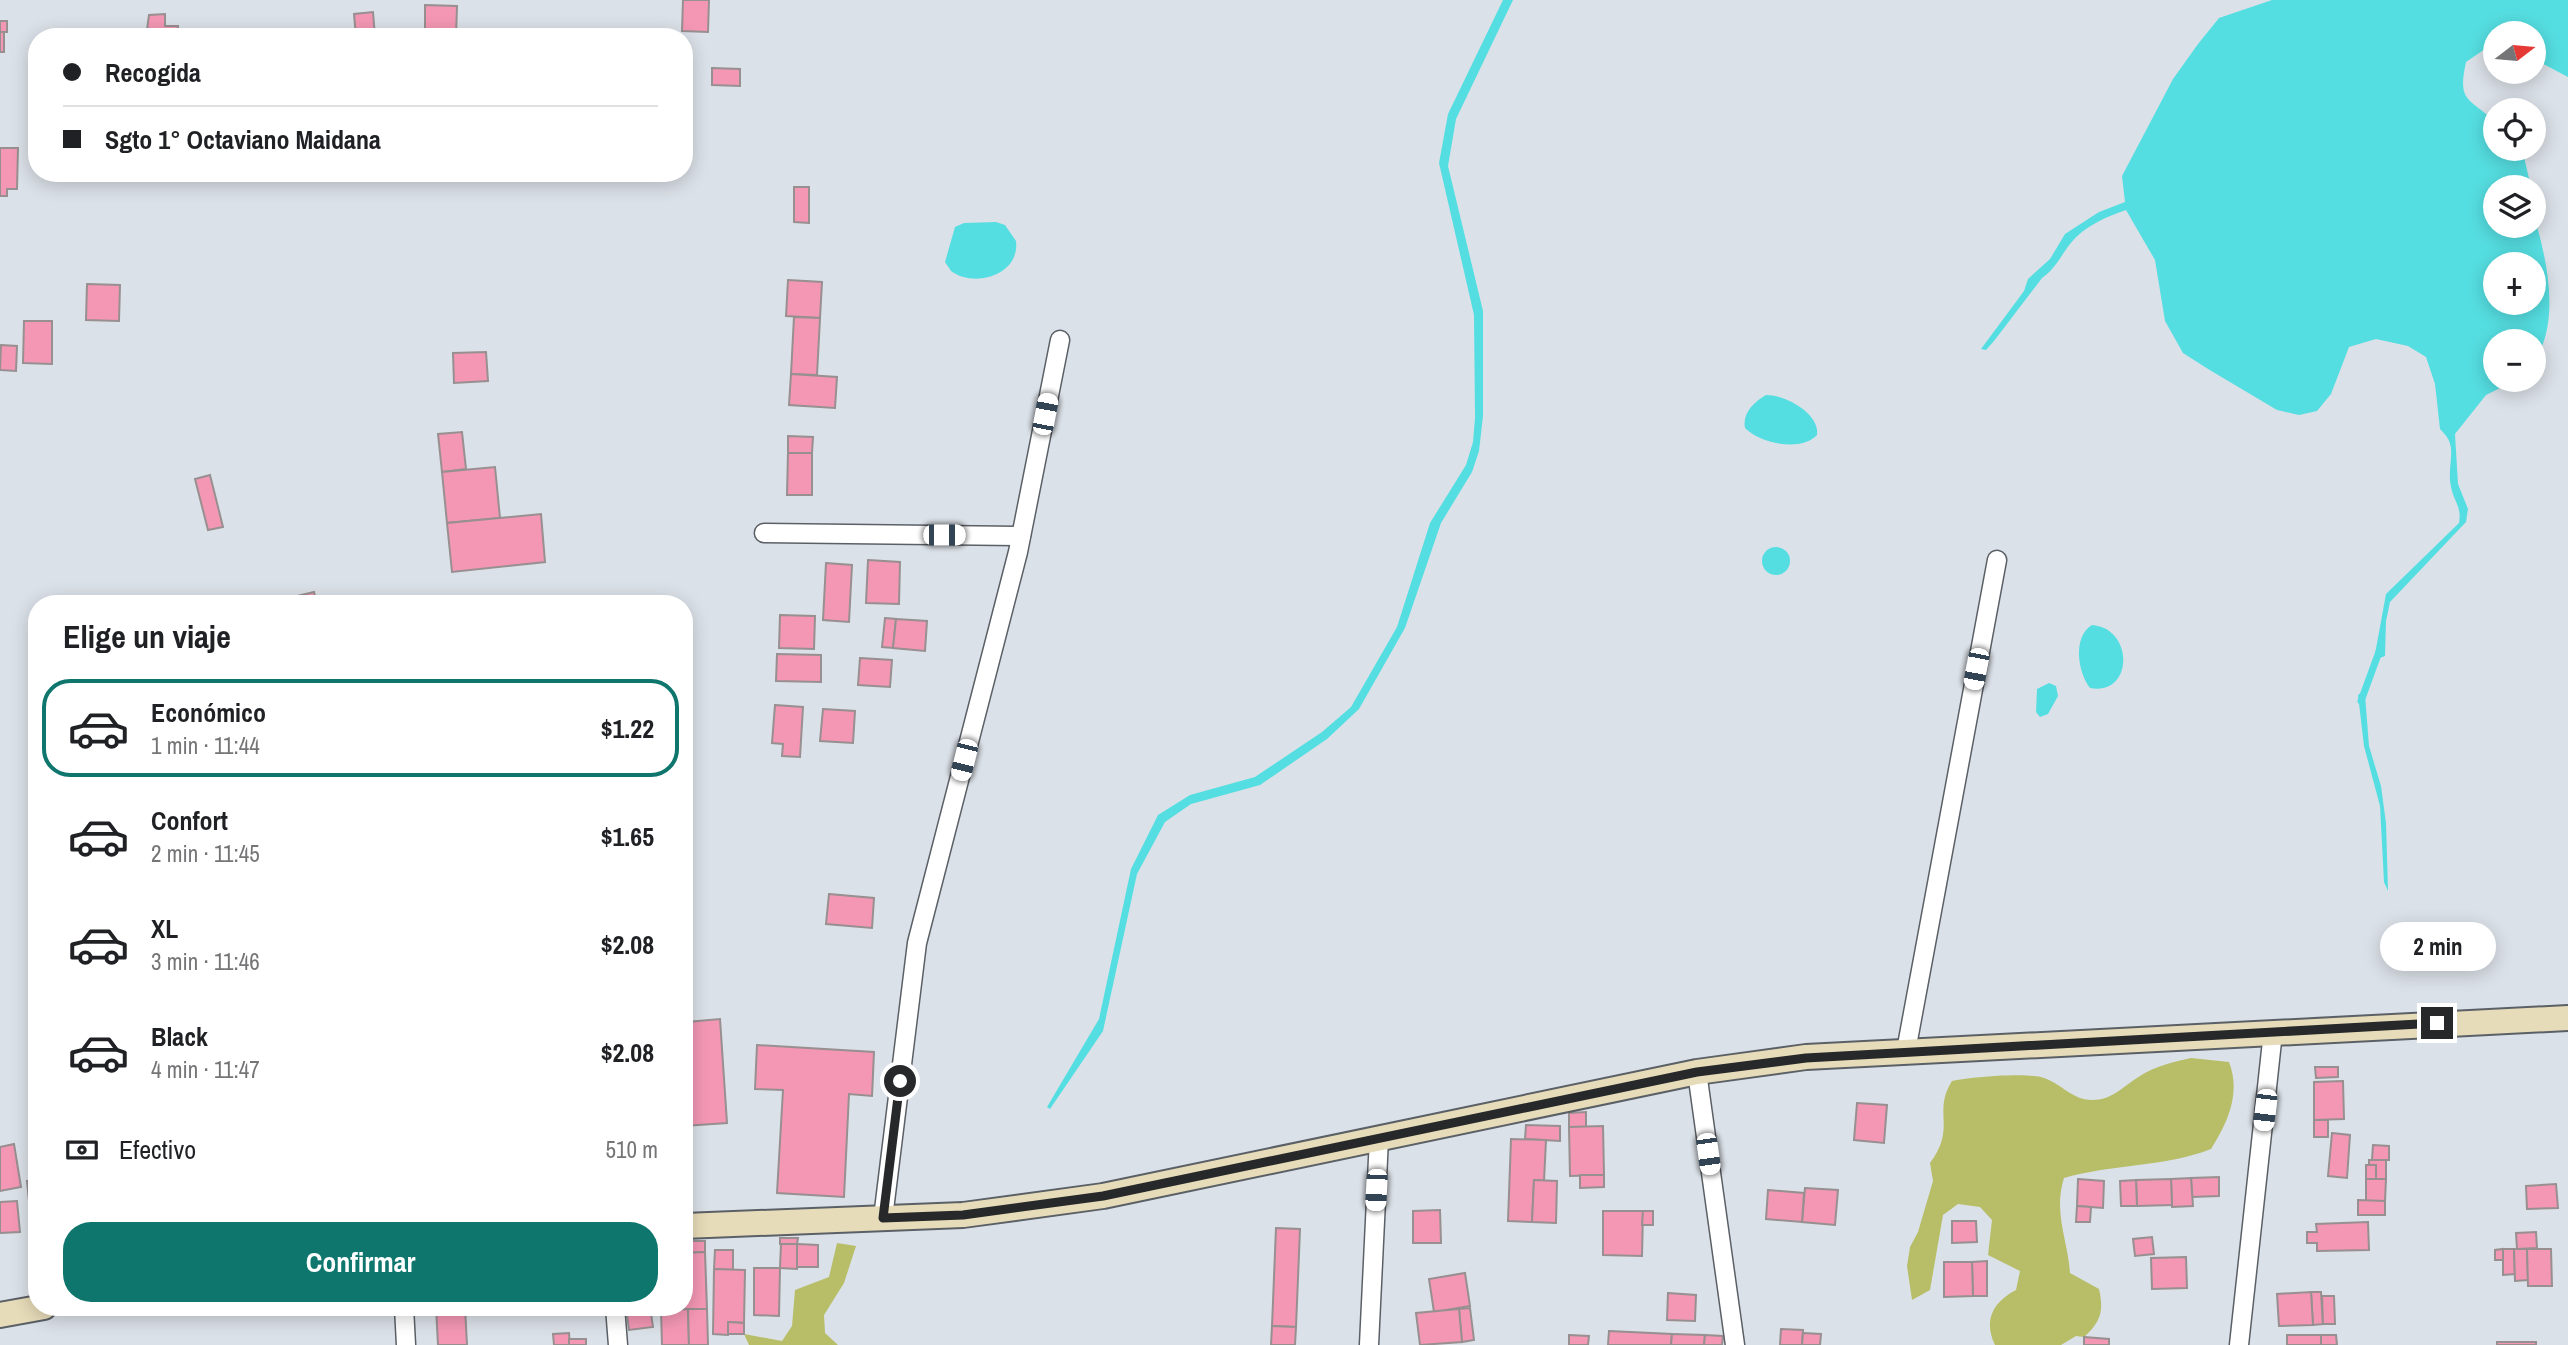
<!DOCTYPE html>
<html lang="es">
<meta charset="utf-8">
<style>
:root{--surface:#fff;--page:#f6f6f6;--text:#202124;--muted:#757577;--line:#e0e0e0;--accent:#0f766e}
body{margin:0;font-family:"Archivo Narrow",sans-serif;background:var(--page);color:var(--text);height:100vh;display:flex;flex-direction:column;font-size:26px;white-space:nowrap}
*{box-sizing:border-box;margin:0}
p{font-size:23px;color:var(--muted)}
.icon{flex:none;width:38px;height:38px;fill:none;stroke:currentColor;stroke-width:2;stroke-linecap:round;stroke-linejoin:round}
.map{position:relative;flex:1;overflow:hidden}
.sheet{position:absolute;left:28px;top:595px;width:665px;height:721px;display:flex;flex-direction:column;background:var(--surface);border-radius:28px;box-shadow:0 4px 18px #0003}
.sheet>*{flex:none}
.banner{position:absolute;left:28px;top:28px;width:665px;height:154px;border-radius:28px;box-shadow:0 4px 18px #0003;display:grid;align-content:center;height:154px;padding:0 35px;background:var(--surface)}
.needle{width:46px;rotate:74deg}
.controls{position:absolute;left:2483px;top:21px;display:grid;gap:14px}
.controls a{display:grid;place-items:center;width:63px;height:63px;border-radius:50%;background:var(--surface);box-shadow:0 4px 18px #0003;font-size:35px}
.end{position:absolute;width:32px;height:32px;margin:-16px;border:9px solid #26282a;background:#fff;box-shadow:0 0 0 4px #fff}
.from{border-radius:50%}
.bubble{position:absolute;height:49px;border-radius:24px;background:var(--surface);box-shadow:0 4px 18px #0003;font-size:23px;font-weight:700;line-height:49px;text-align:center}
.car{position:absolute;width:21px;height:42px;margin:-21px -10px;border-radius:9px;box-shadow:0 0 5px 2px #0007;background:linear-gradient(#fff 24%,#345 0 40%,#fff 0 76%,#345 0 86%,#fff 0)}
.banner b{display:flex;align-items:center;gap:24px;height:66px;font-size:26px}
.banner b+b{border-top:2px solid var(--line)}
.banner i{width:18px;height:18px;background:var(--text)}
ul{padding:0;list-style:none}
li{display:flex;align-items:center;gap:21px;height:98px;margin:0 14px 10px;padding:0 21px;border:4px solid transparent;border-radius:28px}
li div{flex:1}
li b{display:block;font-size:26px}
li em{font-style:normal;font-weight:700}
li.on{border-color:var(--accent)}
li>.icon{width:63px;height:63px;stroke-width:1.5}
h2{padding:0 35px;font-size:32px;line-height:84px}
.pay{display:flex;align-items:center;gap:18px;height:77px;padding:0 35px;font-size:26px}
.pay p{margin-inline-start:auto}
.primary-button{display:flex;gap:14px;margin-top:auto;padding:14px 35px}
.primary-button a{flex:1;height:80px;border-radius:28px;background:var(--accent);color:#fff;font-size:28px;font-weight:700;line-height:80px;text-align:center}
.map>svg:first-child{display:block}
.green{fill:#b7be67}
.water{fill:#55dee1;fill-rule:evenodd}
.lines{fill:none;stroke-linecap:round;stroke-linejoin:round}
.stream{stroke:#55dee1;stroke-width:7}
.building{fill:#f497b5;stroke:#988f91;stroke-width:2}
.street-casing{stroke:#5b6066;stroke-width:21}
.secondary-casing{stroke:#5b6066;stroke-width:28}
.street{stroke:#fff;stroke-width:18}
.secondary{stroke:#e7dcb9;stroke-width:24}
.route{stroke:#26282a;stroke-width:9}
</style>
<div class="map">
<svg width="2568" height="1345" viewBox="0 0 2568 1345">
<rect width="100%" height="100%" fill="#dbe1e8"/>
<g class="green">
<path d="M2191 1058 2229 1062C2241 1093 2228 1122 2211 1149 2165 1167 2112 1164 2064 1178 2053 1213 2068 1240 2070 1273L2099 1289C2104 1311 2101 1322 2084 1337L2076 1336 2061 1345H1995C1983 1320 1993 1302 2016 1290L2020 1271 1988 1255 1992 1220 1980 1207 1958 1204 1943 1215 1930 1290 1912 1300 1907 1266 1910 1247 1918 1232 1933 1181 1930 1163C1957 1127 1932 1113 1952 1081 1970 1077 2027 1072 2044 1078 2062 1084 2072 1100 2092 1100 2113 1100 2123 1086 2140 1076 2155 1066 2174 1062 2191 1058Z"/>
<path d="M837 1243 856 1246 844 1283 824 1315 825 1333 838 1345H749L744 1334 782 1341 792 1326 795 1290 829 1277Z"/>
</g>
<g class="water">
<path d="M1503 0H1513L1456 119 1448 166 1483 311V416L1479 451 1472 472 1441 523 1405 628 1359 709 1327 739 1260 785 1191 804 1165 822 1137 874 1103 1031 1050 1109 1047 1107 1099 1019 1131 869 1158 815 1190 795 1255 777 1322 732 1351 707 1397 627 1430 523 1466 465 1473 442 1475 418 1474 315 1439 163 1448 114Z"/>
<path d="M2272 0H2568V77L2534 59V33H2496L2495 49H2485L2466 62C2457 103 2469 97 2495 122L2496 149H2519L2524 157 2531 187H2496V226H2534V216C2547 260 2561 321 2534 362V341H2496V380H2516L2486 395 2455 434 2458 484 2468 509 2466 522 2390 602 2386 621 2385 656 2380 658 2375 654 2386 594 2459 523C2462 507 2454 502 2451 487 2448 473 2452 461 2451 448 2450 440 2446 435 2440 429L2435 384 2426 357 2408 346 2376 339 2349 347 2331 394 2317 411 2299 415 2277 410 2208 369 2183 353 2165 321 2155 260 2126 210C2106 217 2084 226 2070 244 2060 257 2056 268 2042 278L1994 341 1986 350 1981 349 2024 291 2028 279 2050 259 2065 234 2099 212 2125 202 2122 176 2173 79 2198 44 2219 18ZM2534 264V303H2496V264Z"/>
<path d="M996 222 1005 225 1016 241C1020 276 973 288 951 271L945 262 955 227 964 223Z"/>
<path d="M1766 395C1786 395 1820 414 1817 435 1801 452 1761 444 1745 428 1742 413 1754 402 1766 395Z"/>
<circle cx="1776" cy="561" r="14"/>
<path d="M2092 625C2134 628 2134 696 2090 688 2078 673 2072 637 2092 625Z"/>
<path d="M2049 683 2056 686 2058 696 2048 714 2040 717 2036 712 2037 689Z"/>
<path d="M2361 693 2365 695 2369 746 2381 786 2386 823 2388 891 2384 882 2380 806 2364 746 2358 695Z"/>
</g>
<g class="lines">
<path class="stream" d="M2361 701 2380 649"/>
</g>
<g class="building">
<path d="M683 0H709L708 32 682 31Z"/>
<path d="M425 5 457 6 456 37H425Z"/>
<path d="M373 12 375 37H356L354 14Z"/>
<path d="M165 14V26H178V37H146L149 15Z"/>
<rect x="0" y="21" width="7" height="11"/>
<path d="M195 29 218 32V37H194Z"/>
<rect x="0" y="32" width="4" height="20"/>
<path d="M712 68 740 69V86L712 85Z"/>
<path d="M0 148H18L17 189H7V196H0Z"/>
<path d="M794 187H809V223L794 222Z"/>
<path d="M788 280 822 282 820 318 786 316Z"/>
<path d="M87 284 120 285 119 321 86 320Z"/>
<path d="M794 317 820 318 817 375 791 374Z"/>
<path d="M24 321H52V364L23 363Z"/>
<path d="M1 345 17 346 16 371 0 370Z"/>
<path d="M486 352 488 381 454 383 453 353Z"/>
<path d="M791 374 837 377 835 408 789 405Z"/>
<path d="M462 432 466 469 442 472 438 434Z"/>
<path d="M788 436 813 437 812 453H788Z"/>
<path d="M788 453H812V495H787Z"/>
<path d="M495 467 500 518 447 523 442 472Z"/>
<path d="M210 475 223 527 208 530 195 479Z"/>
<path d="M541 514 545 562 452 572 447 523Z"/>
<path d="M868 560 900 562 899 604 866 603Z"/>
<path d="M826 563 852 565 849 622 823 620Z"/>
<path d="M314 592 317 604H291L289 598Z"/>
<path d="M780 615 815 616 814 649 779 648Z"/>
<path d="M885 618 896 619 893 648 882 647Z"/>
<path d="M896 619 927 621 925 651 893 648Z"/>
<path d="M777 654 821 655V682L776 681Z"/>
<path d="M860 658 892 660 890 687 858 685Z"/>
<path d="M775 705 803 707 800 757 782 756 783 744 772 743Z"/>
<path d="M823 709 855 711 853 743 820 741Z"/>
<path d="M829 894 874 898 872 928 826 924Z"/>
<path d="M720 1019 727 1123 684 1126V1076H690L687 1022Z"/>
<path d="M757 1045 874 1052 872 1096 849 1094 844 1197 777 1193 783 1090 755 1089Z"/>
<path d="M2315 1067H2338V1077L2316 1078Z"/>
<path d="M2343 1081 2344 1119 2314 1120V1082Z"/>
<path d="M1857 1103 1887 1105 1884 1143 1854 1140Z"/>
<path d="M1586 1112V1127H1569V1113Z"/>
<rect x="2314" y="1120" width="14" height="17"/>
<path d="M1526 1125 1560 1126V1141L1525 1139Z"/>
<path d="M1603 1126 1604 1175 1570 1176 1569 1127Z"/>
<path d="M2332 1133 2350 1135 2347 1178 2328 1176Z"/>
<path d="M1511 1139 1546 1140 1544 1181 1534 1180 1532 1222 1508 1221Z"/>
<path d="M14 1144 21 1187 0 1191V1147Z"/>
<path d="M2373 1145 2389 1146V1160H2372Z"/>
<path d="M2369 1160H2386V1179H2376V1165H2369Z"/>
<rect x="2366" y="1165" width="10" height="14"/>
<path d="M1580 1175H1604V1187L1580 1188Z"/>
<path d="M2219 1177V1196L2192 1197 2191 1178Z"/>
<path d="M2191 1178 2193 1206 2172 1207 2171 1179Z"/>
<path d="M2078 1179 2104 1181 2103 1208 2077 1206Z"/>
<path d="M2171 1179 2172 1205 2137 1206 2136 1180Z"/>
<path d="M2366 1179H2386L2385 1201H2366Z"/>
<path d="M37 1180V1221L31 1222 27 1181Z"/>
<path d="M1534 1180 1557 1181 1556 1223 1532 1222Z"/>
<path d="M2136 1180 2137 1206H2121L2120 1181Z"/>
<path d="M2556 1184 2558 1208 2527 1209 2526 1186Z"/>
<path d="M1805 1188 1838 1190 1835 1225 1802 1222Z"/>
<path d="M1768 1190 1804 1193 1802 1222 1766 1219Z"/>
<path d="M2358 1200 2385 1201V1215H2358Z"/>
<path d="M17 1201 20 1232 0 1233V1202Z"/>
<path d="M2077 1206 2091 1207 2090 1222H2076Z"/>
<path d="M1440 1210 1441 1243H1413V1211Z"/>
<path d="M1603 1211H1643L1642 1256 1603 1255Z"/>
<path d="M1643 1211H1653V1225H1642Z"/>
<path d="M1952 1221H1976L1977 1242 1952 1243Z"/>
<path d="M2368 1222 2369 1250 2317 1251V1243H2307V1232H2317L2316 1224Z"/>
<path d="M1276 1228 1300 1229 1296 1327 1272 1326Z"/>
<path d="M2536 1232 2537 1248 2517 1249 2516 1233Z"/>
<path d="M2152 1237 2154 1254 2135 1256 2133 1239Z"/>
<path d="M780 1238H798L797 1244H780Z"/>
<path d="M684 1241H705V1252L684 1253Z"/>
<path d="M781 1244H797V1269L780 1268Z"/>
<path d="M797 1244 818 1245V1267H797Z"/>
<path d="M2503 1249V1260H2495V1250Z"/>
<path d="M2503 1249H2514L2515 1274 2503 1275Z"/>
<path d="M2514 1249H2527L2528 1280 2515 1281Z"/>
<path d="M2527 1249H2551L2552 1286H2528Z"/>
<path d="M715 1250H733V1270L714 1269Z"/>
<path d="M705 1252 707 1309 662 1310V1307H684V1253Z"/>
<path d="M2186 1257 2187 1288 2152 1289 2151 1258Z"/>
<path d="M1987 1261V1296H1973L1972 1262Z"/>
<path d="M1944 1262H1972L1973 1296 1944 1297Z"/>
<path d="M754 1268H780L779 1316 754 1315Z"/>
<path d="M714 1269 745 1270 744 1323 728 1322V1335L713 1334Z"/>
<path d="M1465 1273 1470 1306 1434 1312 1429 1279Z"/>
<path d="M2311 1292H2321L2323 1324 2313 1325Z"/>
<path d="M2311 1292 2313 1325 2279 1326 2277 1294Z"/>
<path d="M1668 1293 1696 1295 1695 1321 1667 1320Z"/>
<path d="M2322 1296H2334L2335 1324H2323Z"/>
<path d="M436 1307H465L467 1345H438Z"/>
<path d="M518 1307H539V1314L519 1315Z"/>
<path d="M539 1307H556V1312L539 1314Z"/>
<rect x="565" y="1307" width="35" height="3"/>
<path d="M626 1307H650L653 1327 629 1330Z"/>
<path d="M1470 1308 1474 1340 1462 1342 1459 1309Z"/>
<path d="M688 1309 689 1345H662L661 1310Z"/>
<path d="M688 1309H707L708 1345H689Z"/>
<path d="M1459 1309 1462 1342 1420 1345 1416 1313Z"/>
<path d="M728 1322 744 1323V1334H728Z"/>
<path d="M1272 1326 1296 1327 1295 1345H1271Z"/>
<path d="M1781 1329 1803 1330 1802 1345H1780Z"/>
<path d="M1609 1331 1672 1334 1671 1345H1608Z"/>
<path d="M569 1333 570 1345H554L553 1334Z"/>
<path d="M1803 1333 1821 1334 1820 1345H1802Z"/>
<path d="M1672 1334 1705 1335 1704 1345H1671Z"/>
<path d="M1569 1335 1589 1336 1588 1345H1569Z"/>
<path d="M1705 1335 1723 1336 1722 1345H1704Z"/>
<rect x="2287" y="1335" width="34" height="10"/>
<path d="M2321 1335H2336L2337 1345H2321Z"/>
<path d="M2084 1337 2109 1339V1345H2084Z"/>
<rect x="569" y="1339" width="17" height="6"/>
<rect x="2497" y="1342" width="39" height="3"/>
</g>
<g class="lines">
<defs>
<g id="street">
<path d="M764 533 1021 536"/>
<path d="M1906 1051 1997 560"/>
<path d="M1697 1072 1735 1345"/>
<path d="M883 1218 917 943 1018 552 1060 340"/>
<path d="M404 1307 406 1345"/>
<path d="M615 1307 618 1345"/>
<path d="M1369 1345 1379 1138"/>
<path d="M2239 1345 2273 1032"/>
</g>
<g id="secondary">
<path d="M684 1226 963 1215 1103 1196 1697 1072 1806 1057 2568 1018"/>
<path d="M0 1315 44 1307"/>
</g>
</defs>
<use href="#street" class="street-casing"/>
<use href="#secondary" class="secondary-casing"/>
<use href="#street" class="street"/>
<use href="#secondary" class="secondary"/>
</g>
<g class="lines">
<path class="route" d="M900 1081 883 1218 963 1215 1103 1196 1697 1072 1806 1058 2437 1023"/>
</g>
</svg>
<div class="controls">
<a><svg class="needle" viewBox="-14 -14 28 28"><path d="M0-13l5 13h-10z" fill="#e53935"/><path d="M0 13l5-13h-10z" fill="#757577"/></svg></a>
<a><svg class="icon" aria-label="locate" viewBox="0 0 24 24"><circle cx="12" cy="12" r="6"/><path d="M12 2v4M12 18v4M2 12h4M18 12h4"/></svg></a>
<a><svg class="icon" aria-label="layers" viewBox="0 0 24 24"><path d="M12 4l9 5-9 5-9-5zM3 14l9 5 9-5"/></svg></a>
<a>+</a>
<a>−</a>
</div>
<i class="end from" style="left:900px;top:1081px"></i>
<i class="end" style="left:2437px;top:1023px"></i>
<div class="bubble" style="left:2380px;top:922px;width:116px">2 min</div>
<i class="car" style="left:1045px;top:414px;rotate:11deg"></i>
<i class="car" style="left:944px;top:535px;rotate:90deg"></i>
<i class="car" style="left:1976px;top:669px;rotate:191deg"></i>
<i class="car" style="left:964px;top:760px;rotate:194deg"></i>
<i class="car" style="left:2265px;top:1110px;rotate:187deg"></i>
<i class="car" style="left:1708px;top:1154px;rotate:172deg"></i>
<i class="car" style="left:1376px;top:1190px;rotate:183deg"></i>
<div class="banner">
<b><i class="from"></i>Recogida</b>
<b><i></i>Sgto 1° Octaviano Maidana</b>
</div>
<section class="sheet">
<h2>Elige un viaje</h2>
<ul>
<li class="on"><svg class="icon" aria-label="car" viewBox="0 0 24 24"><path d="M5 17H2v-5l4-1 3-4h7l3 4 3 1v5h-3M9 17h6M6 11h13"/><circle cx="7" cy="17" r="2"/><circle cx="17" cy="17" r="2"/></svg><div><b>Económico</b><p>1 min · 11:44</p></div><em>$1.22</em></li>
<li><svg class="icon" aria-label="car" viewBox="0 0 24 24"><path d="M5 17H2v-5l4-1 3-4h7l3 4 3 1v5h-3M9 17h6M6 11h13"/><circle cx="7" cy="17" r="2"/><circle cx="17" cy="17" r="2"/></svg><div><b>Confort</b><p>2 min · 11:45</p></div><em>$1.65</em></li>
<li><svg class="icon" aria-label="car" viewBox="0 0 24 24"><path d="M5 17H2v-5l4-1 3-4h7l3 4 3 1v5h-3M9 17h6M6 11h13"/><circle cx="7" cy="17" r="2"/><circle cx="17" cy="17" r="2"/></svg><div><b>XL</b><p>3 min · 11:46</p></div><em>$2.08</em></li>
<li><svg class="icon" aria-label="car" viewBox="0 0 24 24"><path d="M5 17H2v-5l4-1 3-4h7l3 4 3 1v5h-3M9 17h6M6 11h13"/><circle cx="7" cy="17" r="2"/><circle cx="17" cy="17" r="2"/></svg><div><b>Black</b><p>4 min · 11:47</p></div><em>$2.08</em></li>
</ul>
<div class="pay"><svg class="icon" aria-label="cash" viewBox="0 0 24 24"><path d="M3 7h18v10H3z"/><circle cx="12" cy="12" r="2"/></svg>Efectivo<p>510 m</p></div>
<div class="primary-button"><a>Confirmar</a></div>
</section>
</div>
